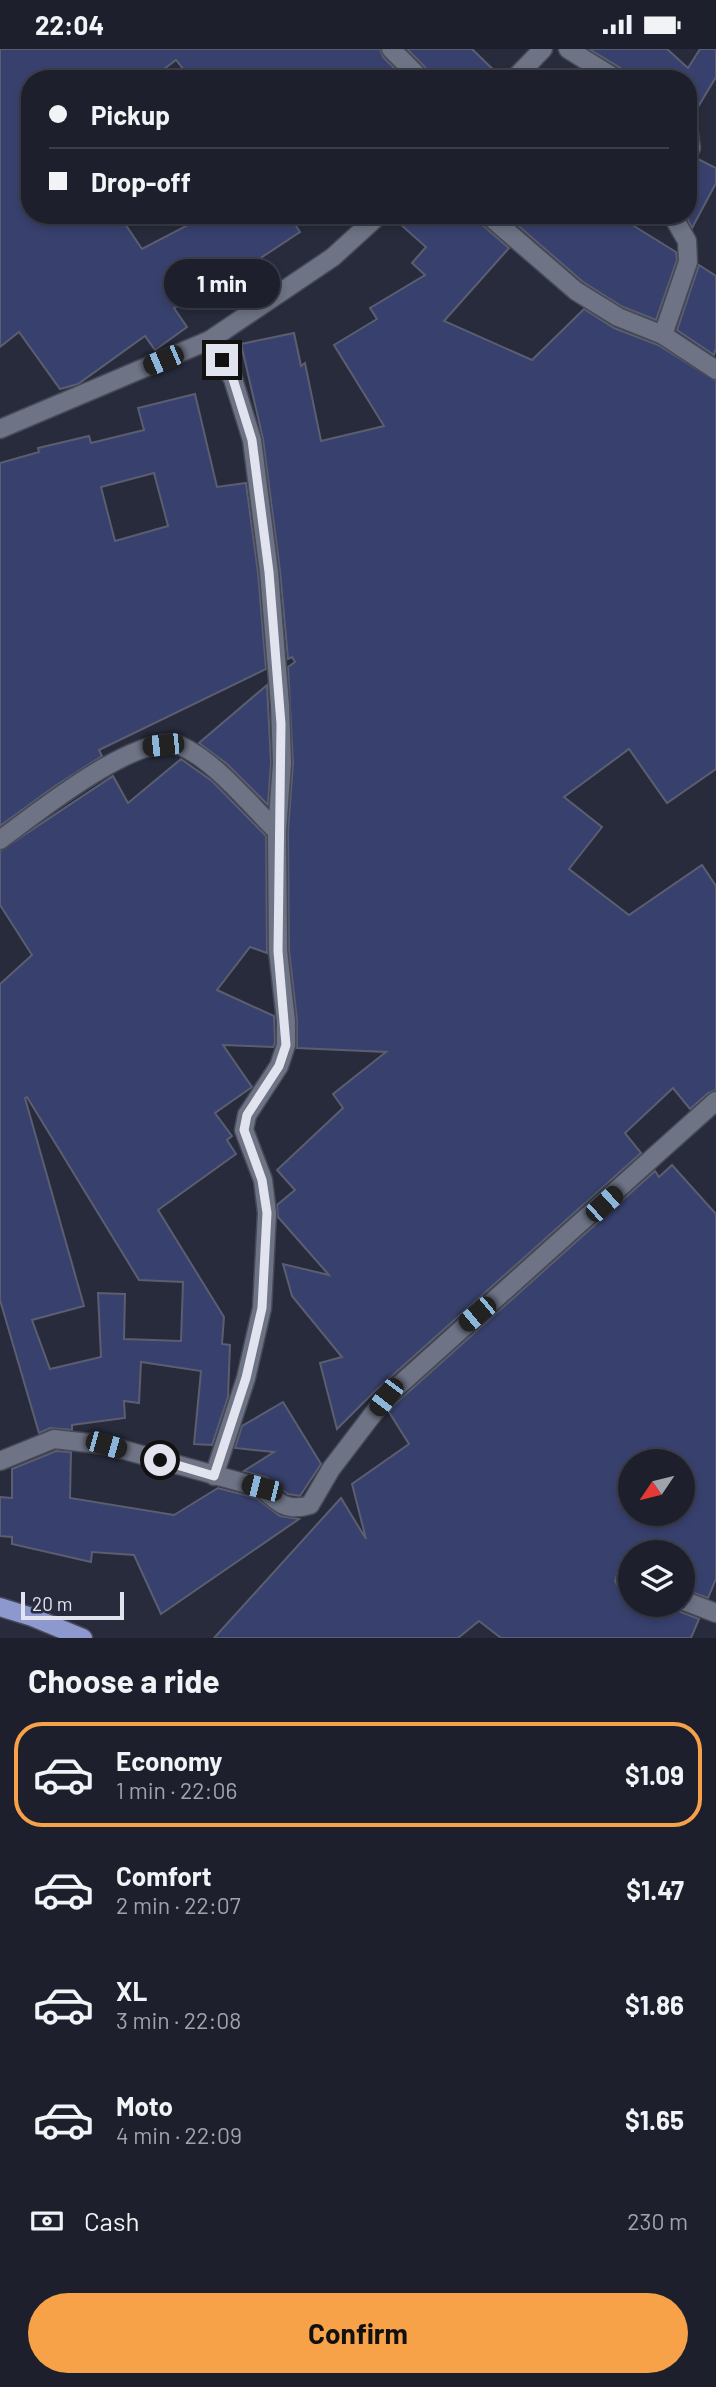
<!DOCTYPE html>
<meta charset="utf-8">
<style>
:root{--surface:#1d202c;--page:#252834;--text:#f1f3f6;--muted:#a0a3a9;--line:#3b3e48;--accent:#f7a148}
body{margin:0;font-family:Barlow,sans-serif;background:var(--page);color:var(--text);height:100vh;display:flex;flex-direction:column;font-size:26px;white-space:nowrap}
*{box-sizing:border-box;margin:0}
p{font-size:23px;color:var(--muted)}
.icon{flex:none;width:38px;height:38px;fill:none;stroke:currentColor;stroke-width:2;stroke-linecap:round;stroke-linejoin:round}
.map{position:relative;height:1589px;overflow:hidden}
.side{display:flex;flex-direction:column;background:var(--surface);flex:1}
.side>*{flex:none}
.top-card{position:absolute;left:21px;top:21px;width:676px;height:154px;border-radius:28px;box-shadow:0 4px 10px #0003,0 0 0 2px var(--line);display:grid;align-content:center;height:154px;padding:0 28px;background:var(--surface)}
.needle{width:46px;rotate:235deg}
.tools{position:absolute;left:618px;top:1400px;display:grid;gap:14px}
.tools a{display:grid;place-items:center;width:77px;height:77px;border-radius:50%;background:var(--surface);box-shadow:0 4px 10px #0003,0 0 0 2px var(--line);font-size:35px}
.scale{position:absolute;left:21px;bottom:18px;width:103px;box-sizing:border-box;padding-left:7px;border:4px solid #e1e4ee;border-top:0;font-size:19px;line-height:24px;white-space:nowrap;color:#e1e4ee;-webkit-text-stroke:5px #272b3b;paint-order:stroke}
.end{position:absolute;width:32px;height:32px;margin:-16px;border:9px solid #e1e4ee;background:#111;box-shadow:0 0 0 4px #111}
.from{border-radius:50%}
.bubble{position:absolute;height:49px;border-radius:24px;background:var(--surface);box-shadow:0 4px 10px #0003,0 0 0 2px var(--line);font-size:23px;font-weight:700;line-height:49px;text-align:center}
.car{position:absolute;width:21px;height:42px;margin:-21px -10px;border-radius:9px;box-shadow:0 0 5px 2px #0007;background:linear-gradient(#222 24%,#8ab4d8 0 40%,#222 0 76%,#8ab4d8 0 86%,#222 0)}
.top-card b{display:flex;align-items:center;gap:24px;height:66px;font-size:26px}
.top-card b+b{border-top:2px solid var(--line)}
.top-card i{width:18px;height:18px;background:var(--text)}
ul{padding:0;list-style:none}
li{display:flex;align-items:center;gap:21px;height:105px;margin:0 14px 10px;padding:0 14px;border:4px solid transparent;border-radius:28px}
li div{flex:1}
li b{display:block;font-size:26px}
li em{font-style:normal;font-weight:700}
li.current{border-color:var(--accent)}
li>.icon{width:63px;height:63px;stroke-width:1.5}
h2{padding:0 28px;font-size:32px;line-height:84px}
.pay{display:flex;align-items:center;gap:18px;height:77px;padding:0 28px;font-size:26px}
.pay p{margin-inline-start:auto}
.primary-button{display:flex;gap:14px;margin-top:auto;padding:14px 28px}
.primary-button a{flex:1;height:80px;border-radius:42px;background:var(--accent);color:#111;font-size:28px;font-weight:700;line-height:80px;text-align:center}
.status{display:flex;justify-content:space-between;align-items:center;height:49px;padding:0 35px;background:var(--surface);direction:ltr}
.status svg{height:19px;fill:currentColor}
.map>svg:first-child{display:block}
.building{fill:#38416d;stroke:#5a5e70;stroke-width:2;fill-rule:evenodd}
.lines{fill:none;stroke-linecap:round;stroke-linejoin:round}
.minor-casing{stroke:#464956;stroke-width:21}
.major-casing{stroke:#464956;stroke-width:21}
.minor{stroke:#6e7385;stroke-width:18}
.major{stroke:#8c98ce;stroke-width:18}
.route{stroke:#e1e4ee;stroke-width:9}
</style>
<div class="status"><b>22:04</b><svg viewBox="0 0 49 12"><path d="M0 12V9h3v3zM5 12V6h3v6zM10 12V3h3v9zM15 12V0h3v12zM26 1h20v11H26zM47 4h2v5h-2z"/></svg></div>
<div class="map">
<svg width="716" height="1589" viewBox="0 0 716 1589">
<rect width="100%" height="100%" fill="#272b3b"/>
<g class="building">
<path d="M0 0H380L383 8 405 30H191L176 11 151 30H30V166H119L142 200 207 166H289L300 183 238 224 174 259 187 278 155 301 145 287 78 335 60 340 19 283 0 298Z"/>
<path d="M407 0H472L503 30H432L429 22Z"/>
<path d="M589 0H667L688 19 700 0H716V28L692 68H688V30H627L622 20Z"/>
<path d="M698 110 716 119V134L692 179 688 171V115Z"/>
<path d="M390 166H477L481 175 509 199 444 272 532 311 584 260 614 279 658 296 716 332V720L667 754 629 700 564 748 602 778 569 820 629 866 702 816 716 837V1041L708 1044 690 1060 673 1039 625 1084 641 1104 375 1342 337 1380 320 1314 342 1308 292 1247 283 1215 329 1226 278 1168 277 1156 295 1141 277 1121 343 1059 333 1045 386 1003 297 999V971L289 901 288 782 293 714 288 618 295 613 292 608 288 610 280 522 263 390 241 295 294 284 301 317 305 314 321 392 384 377 334 296 377 270 370 259 425 226 412 214 426 198Z"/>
<path d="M506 166H616L676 203 677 211 656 271 623 258 583 233Z"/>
<path d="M699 216 716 227V299L714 306 677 281Z"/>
<path d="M195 345 217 438 246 434 258 524 266 620 99 701 102 707 55 737 0 777V414L39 403 38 399 89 387 91 394 144 381 138 359ZM154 424 168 477 115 492 101 438Z"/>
<path d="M267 636 271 714 268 756 227 715 199 694Z"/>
<path d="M181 710 212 732 266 787 267 904 250 898 217 941 274 967 275 994 273 998 223 996 252 1038 215 1064 232 1087 227 1091 236 1105 158 1161 224 1268 222 1295 230 1296 228 1348 212 1396 194 1395 201 1322 141 1313 139 1354 124 1352 125 1369 72 1376V1381L50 1379 39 1384 0 1251V935L32 906 0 856V802L113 727 128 754ZM27 1048 139 1231 183 1233 181 1292 124 1290 125 1245 98 1244 101 1308 50 1320 32 1271 84 1257 25 1049Z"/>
<path d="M672 1116 716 1165V1530L708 1549 682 1540V1503H630V1519L618 1522 615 1532 619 1539 630 1542V1556H672L678 1562 699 1570 691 1589H501L479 1572 458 1589H214L341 1449 366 1490 352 1435 409 1395 389 1363 394 1356 655 1122 659 1128ZM630 1412H682V1465H630Z"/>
<path d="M283 1353 321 1415 300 1447 288 1445 266 1428 244 1422 274 1403 235 1399 242 1377Z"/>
<path d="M56 1402 71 1403 70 1449 174 1466 218 1439 256 1449 280 1467 299 1470 161 1565 134 1506 92 1503 91 1513 12 1495V1488L0 1487V1448L12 1449V1420Z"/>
</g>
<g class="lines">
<defs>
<g id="minor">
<path d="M391 0 421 30"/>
<path d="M568 0 616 30"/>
<path d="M514 30 543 0"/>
<path d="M688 79 691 99 688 104"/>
<path d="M488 166 576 242 618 268 663 286 716 321"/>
<path d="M663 286 688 213 687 192 672 166"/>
<path d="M210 291 233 330 252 391 269 523 280 656 282 714 277 782 278 902 286 972V996L279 1017 247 1066 244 1081 263 1131 267 1164 262 1259 246 1329 214 1427"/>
<path d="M0 380 210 291 333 208 379 166"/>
<path d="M0 791C33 767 141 679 181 697 215 712 250 756 277 782"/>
<path d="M0 1412 54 1390 106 1396 262 1439C278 1454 287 1463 310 1456L331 1420 386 1348 716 1052"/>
<path d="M626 1530 630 1531"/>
<path d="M682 1551 716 1564"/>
</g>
<path id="major" d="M0 1558 32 1568 83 1589"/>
</defs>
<use href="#minor" class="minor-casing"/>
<use href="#major" class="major-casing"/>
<use href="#minor" class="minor"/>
<use href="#major" class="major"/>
</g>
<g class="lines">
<path class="route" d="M160 1411 214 1427 246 1329 262 1259 267 1164 262 1131 244 1081 247 1066 279 1017 286 996 278 902 281 675 269 523 252 391 233 330 222 311"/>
</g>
</svg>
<div class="tools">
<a><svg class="needle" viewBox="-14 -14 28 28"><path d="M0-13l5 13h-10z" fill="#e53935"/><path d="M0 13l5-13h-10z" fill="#a0a3a9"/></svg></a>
<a><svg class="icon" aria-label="layers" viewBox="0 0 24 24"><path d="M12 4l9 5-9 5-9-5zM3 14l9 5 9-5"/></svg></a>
</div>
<div class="scale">20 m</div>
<i class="end from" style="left:160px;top:1411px"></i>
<i class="end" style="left:222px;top:311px"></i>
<div class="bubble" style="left:164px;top:210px;width:116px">1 min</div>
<i class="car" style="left:163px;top:311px;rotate:247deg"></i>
<i class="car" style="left:163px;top:696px;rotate:264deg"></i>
<i class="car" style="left:604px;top:1155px;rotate:48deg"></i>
<i class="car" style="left:477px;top:1265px;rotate:230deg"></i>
<i class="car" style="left:386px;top:1348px;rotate:217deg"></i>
<i class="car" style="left:106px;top:1396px;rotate:106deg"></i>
<i class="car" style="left:262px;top:1439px;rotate:284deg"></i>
<div class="top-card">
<b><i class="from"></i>Pickup</b>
<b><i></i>Drop-off</b>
</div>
</div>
<section class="side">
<h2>Choose a ride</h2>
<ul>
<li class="current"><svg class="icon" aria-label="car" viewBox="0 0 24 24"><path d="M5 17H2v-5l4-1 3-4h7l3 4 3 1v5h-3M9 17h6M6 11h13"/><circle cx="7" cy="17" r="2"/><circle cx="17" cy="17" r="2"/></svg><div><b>Economy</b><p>1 min · 22:06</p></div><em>$1.09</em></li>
<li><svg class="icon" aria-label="car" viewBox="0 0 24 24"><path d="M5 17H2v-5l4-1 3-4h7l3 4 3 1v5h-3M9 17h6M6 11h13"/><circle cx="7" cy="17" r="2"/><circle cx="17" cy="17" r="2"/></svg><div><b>Comfort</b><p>2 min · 22:07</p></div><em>$1.47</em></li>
<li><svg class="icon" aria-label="car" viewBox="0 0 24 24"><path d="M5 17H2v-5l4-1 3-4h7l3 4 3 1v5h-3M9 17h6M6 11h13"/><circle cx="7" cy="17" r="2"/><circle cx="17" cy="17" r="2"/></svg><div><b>XL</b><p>3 min · 22:08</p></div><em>$1.86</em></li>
<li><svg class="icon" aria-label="car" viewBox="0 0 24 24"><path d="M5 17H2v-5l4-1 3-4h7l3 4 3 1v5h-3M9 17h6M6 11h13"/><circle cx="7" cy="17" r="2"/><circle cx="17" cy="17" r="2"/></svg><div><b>Moto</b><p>4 min · 22:09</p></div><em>$1.65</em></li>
</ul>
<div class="pay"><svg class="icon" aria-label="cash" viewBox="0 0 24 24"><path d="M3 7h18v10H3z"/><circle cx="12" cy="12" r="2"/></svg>Cash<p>230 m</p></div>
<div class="primary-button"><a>Confirm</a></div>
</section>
